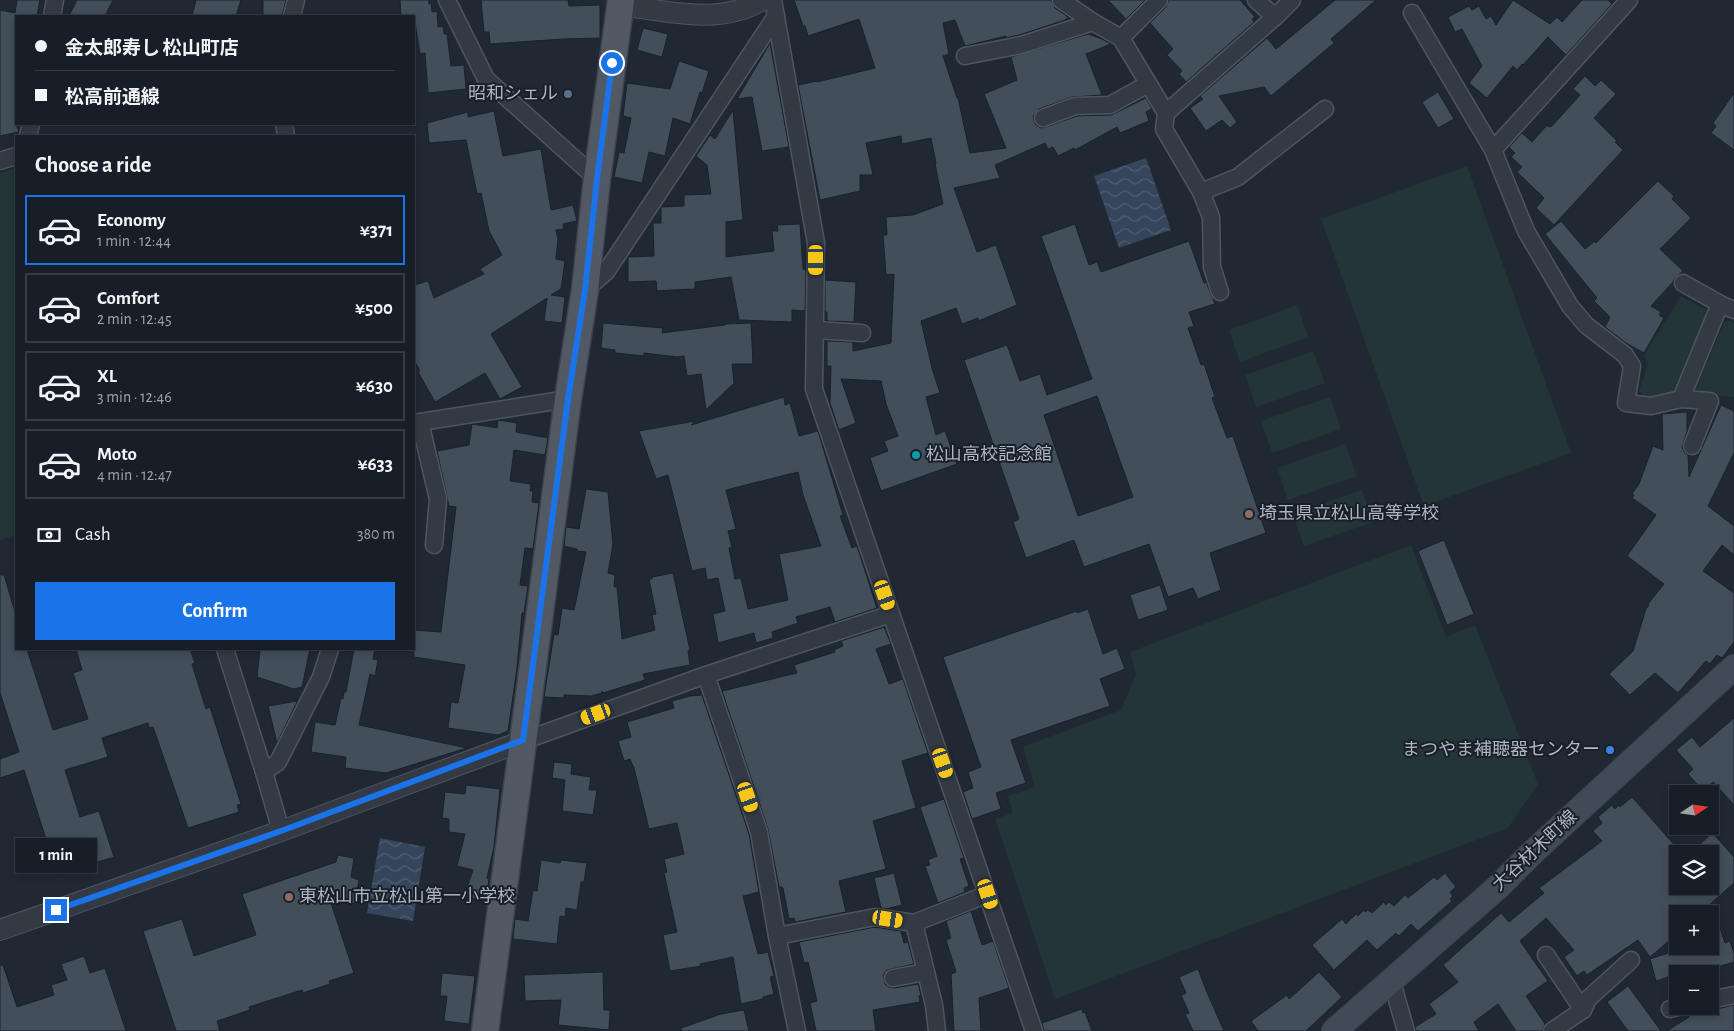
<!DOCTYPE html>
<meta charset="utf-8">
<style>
:root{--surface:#181e27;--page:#21272f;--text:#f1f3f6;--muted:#9fa2a7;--line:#363c44;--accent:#1a73e8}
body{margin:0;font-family:"Alegreya Sans","Noto Sans JP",sans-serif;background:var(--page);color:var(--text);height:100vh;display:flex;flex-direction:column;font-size:19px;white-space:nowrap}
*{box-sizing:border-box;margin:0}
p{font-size:16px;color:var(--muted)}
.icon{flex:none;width:28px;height:28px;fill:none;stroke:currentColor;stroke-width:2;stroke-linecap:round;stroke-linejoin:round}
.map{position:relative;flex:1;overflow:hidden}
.sheet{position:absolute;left:15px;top:135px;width:400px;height:515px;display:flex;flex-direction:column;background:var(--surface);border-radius:0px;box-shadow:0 2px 8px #0003,0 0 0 1px var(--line)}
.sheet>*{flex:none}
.hud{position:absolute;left:15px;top:15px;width:400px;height:110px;border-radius:0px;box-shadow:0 2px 8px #0003,0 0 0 1px var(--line);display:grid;align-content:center;height:110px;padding:0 20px;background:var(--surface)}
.needle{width:32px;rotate:77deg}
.controls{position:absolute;left:1669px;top:785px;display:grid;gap:10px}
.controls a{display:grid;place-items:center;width:50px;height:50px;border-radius:0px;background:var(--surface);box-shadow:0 2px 8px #0003,0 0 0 1px var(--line);font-size:25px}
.end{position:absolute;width:22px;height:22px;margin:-11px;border:6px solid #1a73e8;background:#fff;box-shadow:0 0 0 2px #fff}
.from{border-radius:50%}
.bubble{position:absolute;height:35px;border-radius:0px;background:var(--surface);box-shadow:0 2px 8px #0003,0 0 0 1px var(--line);font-size:16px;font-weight:700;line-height:35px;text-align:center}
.car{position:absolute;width:15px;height:30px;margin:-15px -8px;border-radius:6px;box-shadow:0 0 4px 1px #0007;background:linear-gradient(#f5c518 24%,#345 0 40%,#f5c518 0 76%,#345 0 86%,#f5c518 0)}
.hud b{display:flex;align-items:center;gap:18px;height:48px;font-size:19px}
.hud b+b{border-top:1px solid var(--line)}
.hud i{width:12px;height:12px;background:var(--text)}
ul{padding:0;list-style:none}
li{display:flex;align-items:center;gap:15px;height:70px;margin:0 10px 8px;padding:0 10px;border:2px solid var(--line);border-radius:0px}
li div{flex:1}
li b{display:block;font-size:19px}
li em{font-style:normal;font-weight:700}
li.selected{border-color:var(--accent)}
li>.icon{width:45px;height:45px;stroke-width:1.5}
h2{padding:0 20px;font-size:22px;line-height:60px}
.pay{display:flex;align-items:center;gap:12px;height:55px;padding:0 20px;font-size:19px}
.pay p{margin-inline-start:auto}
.action{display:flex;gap:10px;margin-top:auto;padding:10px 20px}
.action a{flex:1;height:58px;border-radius:0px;background:var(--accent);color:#fff;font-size:20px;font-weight:700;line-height:58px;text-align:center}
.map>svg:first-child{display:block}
.green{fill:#233536}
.water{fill:url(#water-waves)}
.building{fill:#434e5b;stroke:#1a212b;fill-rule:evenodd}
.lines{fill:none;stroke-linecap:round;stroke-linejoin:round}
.minor-casing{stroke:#4d5560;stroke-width:19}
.tertiary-casing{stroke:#4d5560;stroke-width:22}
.secondary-casing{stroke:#3c434e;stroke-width:26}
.primary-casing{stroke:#3c434e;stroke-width:29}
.minor{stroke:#333a44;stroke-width:16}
.tertiary{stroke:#333a44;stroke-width:20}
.secondary{stroke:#414a57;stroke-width:24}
.primary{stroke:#515965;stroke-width:26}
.route{stroke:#1a73e8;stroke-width:6}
.service-dot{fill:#5c6f8a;stroke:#191f29;stroke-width:2}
.culture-dot{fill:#0f9aa8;stroke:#191f29;stroke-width:2}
.education-dot{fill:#8d6e63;stroke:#191f29;stroke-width:2}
.shop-dot{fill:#3f7fe0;stroke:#191f29;stroke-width:2}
.labels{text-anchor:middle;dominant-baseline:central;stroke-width:4;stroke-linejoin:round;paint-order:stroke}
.poi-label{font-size:18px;fill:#adb5c2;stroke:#191f29;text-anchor:start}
.street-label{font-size:18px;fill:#adb5c2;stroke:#191f29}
</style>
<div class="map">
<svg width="1734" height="1031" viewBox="0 0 1734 1031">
<defs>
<pattern id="water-waves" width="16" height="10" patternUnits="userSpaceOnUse" patternTransform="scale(1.25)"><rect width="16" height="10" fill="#35465c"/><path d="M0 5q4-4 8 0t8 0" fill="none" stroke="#505e72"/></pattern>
</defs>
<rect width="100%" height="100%" fill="#202834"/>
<g class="green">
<path d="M1467 166 1571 453 1424 506 1321 219Z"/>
<path d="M16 168V535L0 540V173Z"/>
<path d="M1681 296 1706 310 1708 316 1673 395C1660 398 1647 404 1639 391L1648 363 1644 355Z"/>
<path d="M1297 305 1308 337 1240 362 1229 330Z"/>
<path d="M1729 321 1734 323V397L1694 394 1724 323Z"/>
<path d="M1313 351 1325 383 1256 407 1245 375Z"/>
<path d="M1330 397 1341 429 1272 453 1261 421Z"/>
<path d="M1345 444 1357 476 1288 500 1277 468Z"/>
<path d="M1362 490 1373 522 1304 546 1293 514Z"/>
<path d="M1411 545 1446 637 1475 625 1538 784 1508 828 1055 999 995 819 1013 813 1008 796 1035 787 1023 747 1121 710 1136 675 1130 652Z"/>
</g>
<g class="water">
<path d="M1146 158 1171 230 1119 248 1094 176Z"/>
<path d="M380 838 425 847 413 921 367 913Z"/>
</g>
<g class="building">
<path d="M17 0H40L37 16H16V124L19 132 0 136V10L15 13Z"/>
<path d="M77 0H113L105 16H69Z"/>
<path d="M196 0H241L236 16H192Z"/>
<path d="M263 0H286L282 16H263Z"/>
<path d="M400 0H429V4L431 3 432 12 437 11 438 27 443 26 444 34H447L451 66 464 65 466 89 428 93 425 53 420 54 414 16H401Z"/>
<path d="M481 0H568L569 6 600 5V38L563 39 490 44 489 32H484Z"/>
<path d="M794 0H1051L1055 8 1068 17 1065 20 1019 35 1006 38V36L965 46 955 20 943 23 949 54 943 56 957 98H958L970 153 1006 148 984 94 1017 80 1011 57 1088 34 1102 39 1111 44 1086 54 1102 95 1072 97 1039 109 1033 116 1034 121 1036 125 1041 128 1046 127 1077 116 1111 115 1146 98 1152 109 1146 112 1149 121 1120 133 1117 127 1075 150 1074 148 1058 156 1053 147 1048 149 1045 143 995 165 1000 178 954 188 977 252 996 245 1017 305 978 321V318L962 324 956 308 921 321 932 368 940 393 926 397 936 435 945 431 957 464 881 491 870 458 888 451 884 441 898 436 886 404 881 381 841 379 856 423 839 430 830 403 831 366H827V341L853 342V351L891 343 894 274 886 275 883 235H887L886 217 913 215 943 204 935 164 936 163 931 138 902 144 901 136 866 143 873 175H860V191L820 200 798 85 817 81V82L875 68 859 19 808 36 805 26H803Z"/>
<path d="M1108 0H1145L1126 19Z"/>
<path d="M1169 0H1240L1255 17 1252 19 1254 22 1186 82 1179 74 1182 71 1167 55 1173 49 1150 23 1166 7Z"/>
<path d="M1335 0H1376L1331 39 1334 43 1271 96 1264 87 1219 96 1237 122 1230 128 1222 120 1206 131 1190 108 1203 99 1200 96 1267 38 1276 49Z"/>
<path d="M1513 0 1550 24 1557 17 1562 22 1582 0H1608L1612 4 1566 55 1548 37 1523 65 1522 64 1517 70 1513 66 1487 98 1469 83 1482 66 1462 29 1455 32 1448 17 1469 6 1472 10 1479 6 1486 19 1491 16 1496 25Z"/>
<path d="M643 28 668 34 662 57 637 50Z"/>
<path d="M770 43 789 147 762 151 752 97 737 99Z"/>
<path d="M679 61 709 71 702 93 700 92 690 124 673 118 665 156 649 152 642 183 614 177 619 152 624 153 631 118 623 116 627 83 670 89Z"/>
<path d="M1585 76 1595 86 1601 80 1616 94 1594 118 1617 141 1615 142 1623 150 1554 225 1536 208 1544 198 1517 172 1522 167 1511 157 1515 153 1509 147 1522 133 1532 142 1547 125 1549 127 1552 126 1580 95 1573 89Z"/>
<path d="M1438 92 1454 119 1438 128 1422 102Z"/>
<path d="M1734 93V150L1711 133 1716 126 1713 123Z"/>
<path d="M733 110 743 220 726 222V257L774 251 772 231H778L777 225 800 224 803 269H805L806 271 805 311 792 310V322L739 320 731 277 695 282V289L672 290 657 291 656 281 628 282V257L654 256 653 223H661V207L684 206V195L711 194 707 165 696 156 710 135 715 139Z"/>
<path d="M494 111 503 156 541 149 551 210 573 205 577 221 563 224 564 229 556 230 558 239 556 259 565 261 561 289 551 295 565 297 562 323 544 321 547 298 491 334 522 387 500 399 485 373 435 402 418 372 420 371 414 360V285L428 281 434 298 484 274 480 269 502 255 489 231 481 193 477 194 466 140 429 143 427 123 468 112V117Z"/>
<path d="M1658 181 1674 196 1672 199 1691 218 1660 249 1683 271 1675 278 1673 282 1651 306 1661 312 1659 315 1664 318 1644 353 1626 343 1605 327 1610 317 1594 301 1597 298 1545 234 1561 221 1585 249 1595 241 1596 243Z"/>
<path d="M1075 224 1089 265 1097 262 1101 272 1189 241 1204 283 1206 282 1213 299 1215 304 1189 312 1194 326 1188 328 1201 365 1204 364 1215 397 1212 398 1227 438 1233 436 1266 533 1210 553 1221 590 1198 599 1193 588 1168 597 1149 544 1084 567 1074 540 1026 558 1013 522 1019 519 964 360 1007 345 1020 381 1040 374 1047 395 1092 379 1041 236ZM1097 396 1133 497 1078 516 1044 415Z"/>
<path d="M825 280 856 282 854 322 827 321V312H825Z"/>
<path d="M603 323 663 328 662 333 725 325V324L751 323 753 364H732L734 383 706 410 701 374 687 376 684 356 677 357 644 353V356L615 353V350L601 348Z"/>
<path d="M784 397 785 405 790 403 799 436 818 431 843 515 840 516 852 548 857 546 877 608 835 622 830 607 796 617 798 623 772 632 773 638 756 643 754 633 718 643 713 614 725 611 718 578 707 580 705 568 692 571 668 475 656 479 639 431 695 421 691 425ZM798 472 803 495 821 546 779 554 788 600 748 609 741 578 735 579 729 548 732 547 728 531 736 529 726 490Z"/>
<path d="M1721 405 1734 411V453L1708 506 1734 526V555L1722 545 1703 571 1734 593V642L1722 658 1717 655 1710 664 1706 661 1678 693 1655 673 1630 695 1609 674 1633 651 1646 609 1649 605 1648 604 1664 584 1627 556 1656 515 1632 498 1634 495 1632 494 1639 484 1653 446 1663 450 1662 414 1687 412V431L1682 447 1684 452 1688 455 1689 477Z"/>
<path d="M498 420 517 423 516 432 548 438 545 455 514 450 510 481 531 484 530 491H533L532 502 539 503 533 549 525 548 520 585 528 586 524 613H522L517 668 508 731 498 735 448 728 451 702 458 703 465 665 414 657V630L441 632 456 507 449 506 437 451 469 445 472 424 497 428Z"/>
<path d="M586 489 608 492 613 544 608 573 615 575 614 587H617L622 639 655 630 652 615 656 614 649 579H652V577L673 573 690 650 688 651 690 665 643 674 645 680 603 693 602 691V693L591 696 564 695V698L544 697 554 634 558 635 562 608 574 610 586 552 577 551V549L564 546 566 527 579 529Z"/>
<path d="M1444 540 1474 614 1447 625 1418 551Z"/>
<path d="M0 575H4L16 615V649H27L53 730 88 719 73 673 82 670 76 649H190L195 663 192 664 206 709 210 707 241 804 237 805 239 812 188 828 153 727 149 728 148 723 102 738 108 757 65 770 80 817 99 811 114 857 55 875 44 840 46 839 24 770 0 778V759L19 752 0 693Z"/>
<path d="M1160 585 1168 610 1138 620 1130 595Z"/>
<path d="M1088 609 1103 654 1117 648 1125 669 1100 679 1110 706 1011 740 1026 783 996 793 1001 809 972 819 963 792 973 788 968 772 981 767 943 657 1077 611V613Z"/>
<path d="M884 627 891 644 876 649 889 684 903 679 928 753 902 761 916 808 873 821 886 869 839 881 846 912 795 922 794 918 789 919 783 888 782 887H779L768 829 722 691 797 673 794 665 835 652 834 650 843 646 841 641Z"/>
<path d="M260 649H310L302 687 294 689 257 677Z"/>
<path d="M354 649H375L373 659 378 660 375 676 370 674 359 725 467 748 386 773 345 768 346 757 311 752 315 722 335 725 341 698 343 699 344 692H346Z"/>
<path d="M702 695 749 834 759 892 743 896 758 954 768 952 774 976 770 977 774 994 763 997V999L741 1004 733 957 700 964 701 966 670 971 663 935 677 932 664 873 667 872 664 859 684 854 677 823 649 829 634 768 630 759 624 761 618 741 631 737 627 722 674 708 672 701 690 696Z"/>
<path d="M297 701V702L277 743 268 706Z"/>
<path d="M1734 718V805L1713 782 1703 791 1688 774 1693 769 1676 750 1692 737 1700 747Z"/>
<path d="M554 762 572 764 571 774 591 777 589 790H597L593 815 562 811 565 780 552 778Z"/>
<path d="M466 785 500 789 494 847 487 878 489 879 486 902 464 896 473 870 457 866 465 834 449 832V819L442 818 445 792 465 794Z"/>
<path d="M1632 797 1678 849V886H1710V854H1689L1710 835V830L1734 857V883L1699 914H1678V933L1650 957 1638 940 1587 975 1584 971 1577 976 1564 957 1574 950 1546 918 1520 941 1548 981 1526 996 1545 1024 1542 1031H1516L1498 1004 1474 1022 1479 1031H1416L1415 1027 1436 1014 1429 1004 1458 982 1443 965 1501 913 1509 922 1544 893 1539 888 1602 841 1593 831 1602 823 1598 817 1612 805 1615 809 1619 805 1620 807Z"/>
<path d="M944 799 964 858 960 859 969 886 964 888 965 892 938 903 925 866 930 865 928 860 937 856 920 807Z"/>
<path d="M338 855 354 858 351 877 359 880 355 904 330 900 354 973 329 981 330 984 303 993 302 990 249 1007 250 1010 217 1021 220 1031H176L143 931 182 919 194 956 256 935 242 894 336 862Z"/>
<path d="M541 860 560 863 561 860 587 863 584 882H581L577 910 566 908 565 917 560 916 557 944 513 939 515 919 528 921 533 890 537 891Z"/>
<path d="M894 873 902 905 886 909 881 908 874 878Z"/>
<path d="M1445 873 1456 887 1450 892 1453 896 1450 899 1452 901 1418 931 1411 924 1399 936 1396 933 1377 950 1367 940 1334 970 1312 945 1342 919 1346 924 1356 914 1358 916 1364 910 1365 912 1368 910 1372 913 1384 902 1386 905 1389 902 1394 906 1405 895 1408 898 1434 877 1437 880Z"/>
<path d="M1710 907H1713L1725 943 1730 941 1734 953V962L1714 968 1713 965 1678 974 1656 981 1650 959 1689 946H1710Z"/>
<path d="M971 911 982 945 993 941 1009 988 979 998 981 1031H954L951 974 956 972 946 940 951 938 946 921Z"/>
<path d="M875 927 901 931 904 943 908 942 914 964 887 970 883 975 885 984 889 987 894 988 918 984 921 995 919 996 920 1002 873 1010 876 1031H816L810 1003 817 1001 808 962 804 963 799 942Z"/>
<path d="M84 956 90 973 105 968 126 1031H0V965H3L17 1007 54 995 51 985 67 980 61 964Z"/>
<path d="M1198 969 1206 990 1224 1031H1193L1185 1014 1189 1013 1181 995 1186 993 1179 977Z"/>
<path d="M603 972 604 1010H610V1012L609 1030 558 1025 561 1000 525 1001 524 975Z"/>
<path d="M1319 972 1342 997 1306 1031H1258L1251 1021 1287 995 1289 999Z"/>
<path d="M442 973 475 976 469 1024 444 1021 447 996H440Z"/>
<path d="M1628 986 1661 1031H1628L1607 1002Z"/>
<path d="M1734 1005V1031H1667L1689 1017V1015L1705 1008 1712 1010Z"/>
<path d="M1082 1009 1083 1013 1085 1012 1092 1031H1044L1042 1023Z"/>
<path d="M744 1010 749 1031H681V1028L721 1014Z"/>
</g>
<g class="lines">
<defs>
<g id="minor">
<path d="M447 0 486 79 597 179"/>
<path d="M773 0 816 243 814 389 1034 1031"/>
<path d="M1061 0 1093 22 1121 38 1166 113 1275 17 1292 0"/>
<path d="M1256 0 1275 17"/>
<path d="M1412 13 1493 150 1526 231 1570 306 1586 325 1625 355 1632 366 1626 403 1651 406 1681 399 1720 304 1734 310"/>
<path d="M52 16 55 0"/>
<path d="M292 16 296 0"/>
<path d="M1121 38 1159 0"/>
<path d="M965 56 1021 45 1093 22"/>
<path d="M1166 113 1164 129 1201 192 1211 217 1212 267 1220 292"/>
<path d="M1043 118 1075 106 1110 105 1148 84"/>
<path d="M284 124 286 136"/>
<path d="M28 136 31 124"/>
<path d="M1493 150 1629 0"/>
<path d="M0 161 16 156"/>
<path d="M1201 192 1238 177 1325 109"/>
<path d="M1683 283 1720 304"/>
<path d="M585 290 606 272 776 16"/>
<path d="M816 330 862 333"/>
<path d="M1681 399 1710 401 1692 446"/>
<path d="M420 422 438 499 434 545"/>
<path d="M414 423 568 399"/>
<path d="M225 649 264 772 281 831"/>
<path d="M706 675 759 832 777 936 797 1031"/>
<path d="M523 741 706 675 891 614"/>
<path d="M264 772 278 762 321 677 330 649"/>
<path d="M914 923 934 1005 937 1031"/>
<path d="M777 936 875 917 914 923 988 894"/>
<path d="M1546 955 1583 1010 1552 1031"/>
<path d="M893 978 926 972"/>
<path d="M1391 979 1406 1031"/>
<path d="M1710 1000 1734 995"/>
<path d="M1670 1009 1682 1006"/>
<path d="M1583 1010 1588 999 1631 960"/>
</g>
<g id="tertiary">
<path d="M620 5C666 11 720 26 762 0"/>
<path d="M0 930 281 831 523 741"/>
</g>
<path id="secondary" d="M1334 1031 1498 887 1532 853 1734 667"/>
<path id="primary" d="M485 1031 568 399 585 290 597 179 621 0"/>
</defs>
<use href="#minor" class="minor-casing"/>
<use href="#tertiary" class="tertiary-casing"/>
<use href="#secondary" class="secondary-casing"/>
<use href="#primary" class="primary-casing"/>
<use href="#minor" class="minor"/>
<use href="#tertiary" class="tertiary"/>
<use href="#secondary" class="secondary"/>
<use href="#primary" class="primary"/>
</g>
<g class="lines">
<path class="route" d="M56 910 281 831 523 740 568 399 585 290 597 179 612 63"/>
</g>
<circle class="service-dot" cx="568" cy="94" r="5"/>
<circle class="culture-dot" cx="916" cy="455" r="5"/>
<g class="education-dot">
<circle cx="1249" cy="514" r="5"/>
<circle cx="289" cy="897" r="5"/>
</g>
<circle class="shop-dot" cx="1610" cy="750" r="5"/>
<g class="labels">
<g class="poi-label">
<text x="558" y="94" text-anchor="end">昭和シェル</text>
<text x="926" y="455">松山高校記念館</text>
<text x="1259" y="514">埼玉県立松山高等学校</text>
<text x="1600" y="750" text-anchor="end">まつやま補聴器センター</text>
<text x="299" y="897">東松山市立松山第一小学校</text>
</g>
<g class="street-label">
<text transform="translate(1535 851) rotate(-43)">大谷材木町線</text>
</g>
</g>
</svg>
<div class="controls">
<a><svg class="needle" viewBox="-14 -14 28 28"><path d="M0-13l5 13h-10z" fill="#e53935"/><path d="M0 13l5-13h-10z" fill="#9fa2a7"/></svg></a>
<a><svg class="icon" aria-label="layers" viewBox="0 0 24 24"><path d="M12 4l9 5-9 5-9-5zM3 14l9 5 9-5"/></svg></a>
<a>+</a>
<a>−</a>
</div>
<i class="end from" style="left:612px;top:63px"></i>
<i class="end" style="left:56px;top:910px"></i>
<div class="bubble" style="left:15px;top:838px;width:82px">1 min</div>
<i class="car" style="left:816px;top:260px;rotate:180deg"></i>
<i class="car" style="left:885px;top:595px;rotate:161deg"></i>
<i class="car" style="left:596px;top:714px;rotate:250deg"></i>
<i class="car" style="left:943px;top:763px;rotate:161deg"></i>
<i class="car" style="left:748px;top:797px;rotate:161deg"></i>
<i class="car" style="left:988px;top:894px;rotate:162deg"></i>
<i class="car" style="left:888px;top:919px;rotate:99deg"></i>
<div class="hud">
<b><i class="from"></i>金太郎寿し 松山町店</b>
<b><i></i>松高前通線</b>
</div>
<section class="sheet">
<h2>Choose a ride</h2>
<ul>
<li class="selected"><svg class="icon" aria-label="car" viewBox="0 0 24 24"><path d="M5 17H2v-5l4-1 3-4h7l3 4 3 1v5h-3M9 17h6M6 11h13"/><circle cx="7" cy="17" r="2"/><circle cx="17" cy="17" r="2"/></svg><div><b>Economy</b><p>1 min · 12:44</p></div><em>¥371</em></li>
<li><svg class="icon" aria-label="car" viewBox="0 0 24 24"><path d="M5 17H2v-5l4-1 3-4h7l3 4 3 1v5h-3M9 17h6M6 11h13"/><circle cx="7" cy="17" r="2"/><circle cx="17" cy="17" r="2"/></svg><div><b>Comfort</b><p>2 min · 12:45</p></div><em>¥500</em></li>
<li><svg class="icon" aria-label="car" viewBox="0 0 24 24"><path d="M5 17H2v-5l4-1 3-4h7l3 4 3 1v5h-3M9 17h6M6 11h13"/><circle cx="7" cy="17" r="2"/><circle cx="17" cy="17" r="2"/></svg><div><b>XL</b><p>3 min · 12:46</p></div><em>¥630</em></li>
<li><svg class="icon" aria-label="car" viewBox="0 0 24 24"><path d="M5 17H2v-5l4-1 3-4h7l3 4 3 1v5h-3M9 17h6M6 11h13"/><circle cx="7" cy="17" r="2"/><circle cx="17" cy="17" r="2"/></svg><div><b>Moto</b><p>4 min · 12:47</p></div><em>¥633</em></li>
</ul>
<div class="pay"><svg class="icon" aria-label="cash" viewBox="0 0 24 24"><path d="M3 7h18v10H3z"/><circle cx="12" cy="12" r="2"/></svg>Cash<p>380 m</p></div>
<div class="action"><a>Confirm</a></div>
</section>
</div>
